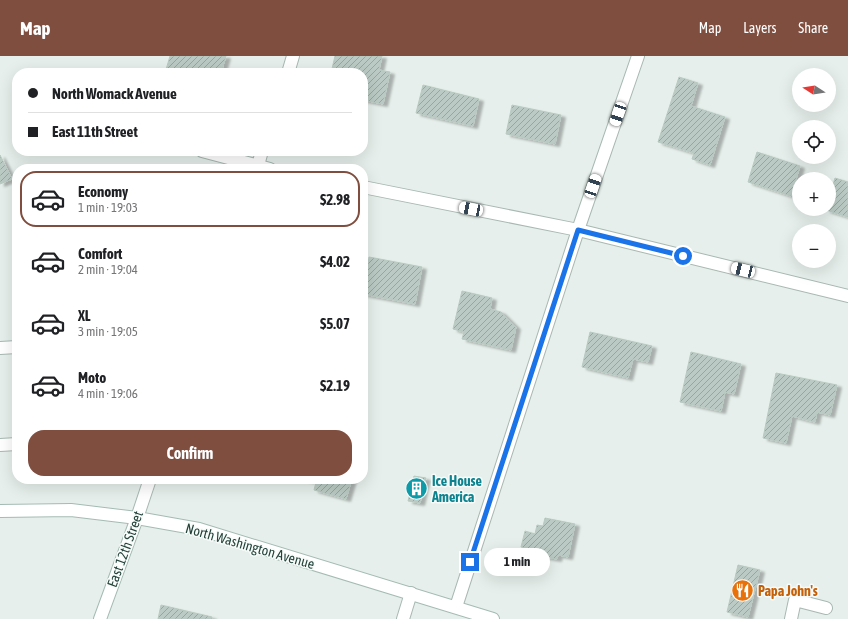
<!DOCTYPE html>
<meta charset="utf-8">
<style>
:root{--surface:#fff;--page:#f2f2f2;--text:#202124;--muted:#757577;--line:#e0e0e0;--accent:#7f4e3f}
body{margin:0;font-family:"Asap Condensed",sans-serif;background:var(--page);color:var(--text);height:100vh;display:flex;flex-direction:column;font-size:15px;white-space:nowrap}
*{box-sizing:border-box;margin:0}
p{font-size:13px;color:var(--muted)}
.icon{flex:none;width:22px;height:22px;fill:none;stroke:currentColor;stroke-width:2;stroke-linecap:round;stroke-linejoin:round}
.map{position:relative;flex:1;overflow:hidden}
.side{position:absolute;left:12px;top:108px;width:356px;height:320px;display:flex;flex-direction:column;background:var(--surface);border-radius:16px;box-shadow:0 4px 16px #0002}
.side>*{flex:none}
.top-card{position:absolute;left:12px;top:12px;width:356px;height:88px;border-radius:16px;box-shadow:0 4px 16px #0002;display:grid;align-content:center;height:88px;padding:0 16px;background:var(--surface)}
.needle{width:26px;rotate:282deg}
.buttons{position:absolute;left:792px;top:12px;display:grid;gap:8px}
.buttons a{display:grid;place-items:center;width:44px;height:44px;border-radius:50%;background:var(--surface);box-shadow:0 4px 16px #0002;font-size:20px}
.end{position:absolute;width:18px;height:18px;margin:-9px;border:5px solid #1a73e8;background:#fff;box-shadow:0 0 0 2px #fff}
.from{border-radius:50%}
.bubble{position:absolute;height:28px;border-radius:14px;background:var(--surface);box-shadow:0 4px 16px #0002;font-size:13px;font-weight:700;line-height:28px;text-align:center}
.car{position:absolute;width:12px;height:24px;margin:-12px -6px;border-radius:5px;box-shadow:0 0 3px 1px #0007;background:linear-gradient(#fff 24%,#345 0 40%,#fff 0 76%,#345 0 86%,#fff 0)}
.top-card b{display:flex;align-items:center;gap:14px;height:38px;font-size:15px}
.top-card b+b{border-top:1px solid var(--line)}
.top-card i{width:10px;height:10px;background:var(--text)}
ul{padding:7px 0 0;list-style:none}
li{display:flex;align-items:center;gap:12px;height:56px;margin:0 8px 6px;padding:0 8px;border:2px solid transparent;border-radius:16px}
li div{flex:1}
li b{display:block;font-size:15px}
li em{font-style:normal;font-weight:700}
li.current{border-color:var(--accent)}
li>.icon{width:36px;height:36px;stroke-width:1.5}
.button{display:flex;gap:8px;margin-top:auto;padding:8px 16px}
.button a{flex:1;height:46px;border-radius:16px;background:var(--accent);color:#fff;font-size:16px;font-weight:700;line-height:46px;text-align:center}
header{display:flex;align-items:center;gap:24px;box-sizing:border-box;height:56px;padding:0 20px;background:var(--accent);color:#fff}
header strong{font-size:19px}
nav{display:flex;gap:22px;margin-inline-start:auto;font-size:14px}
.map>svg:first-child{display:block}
.building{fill:url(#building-hatch);stroke:#b8c9c2;filter:url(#shadow)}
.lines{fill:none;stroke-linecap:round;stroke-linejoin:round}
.lane-casing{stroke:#a8b8b2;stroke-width:14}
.street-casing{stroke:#a8b8b2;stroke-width:14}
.secondary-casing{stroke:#a4bbb3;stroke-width:14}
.lane{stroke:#fff;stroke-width:12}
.street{stroke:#fff;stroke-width:12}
.secondary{stroke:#fff;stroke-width:12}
.route{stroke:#1a73e8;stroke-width:5}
.labels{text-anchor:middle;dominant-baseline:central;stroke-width:3;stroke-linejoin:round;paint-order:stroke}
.culture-label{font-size:14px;font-weight:bold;fill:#0d838f;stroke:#f7fbf9;text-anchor:start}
.street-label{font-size:14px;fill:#24423a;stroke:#f7fbf9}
.food-label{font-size:14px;font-weight:bold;fill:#c56008;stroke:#f7fbf9;text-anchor:start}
</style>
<header>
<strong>Map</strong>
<nav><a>Map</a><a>Layers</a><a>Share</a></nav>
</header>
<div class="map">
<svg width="848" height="563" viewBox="0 0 848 563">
<defs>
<pattern id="building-hatch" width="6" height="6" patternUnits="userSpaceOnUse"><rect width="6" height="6" fill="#bbcac4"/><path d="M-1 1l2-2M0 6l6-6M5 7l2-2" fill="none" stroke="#98a6a0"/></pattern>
<filter id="shadow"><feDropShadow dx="4.5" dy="2.5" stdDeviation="1" flood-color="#0004"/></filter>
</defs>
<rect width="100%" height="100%" fill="#e6efeb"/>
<g class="building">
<path d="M170 0H226L221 17H165Z"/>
<path d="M335 0H382L379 14 390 16 383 48 363 44V17H331Z"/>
<path d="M679 21 698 27 691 50 725 61 710 109 692 103 694 97 658 86Z"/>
<path d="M423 29 479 43 473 70 416 57Z"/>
<path d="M512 49 561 59 555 88 506 78Z"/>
<path d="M757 96 800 110 791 140 748 126Z"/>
<path d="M0 99 12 123 0 128Z"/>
<path d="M835 122 848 126V161L826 154V153H829V143Z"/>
<path d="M369 201 422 211 415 248 363 238Z"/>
<path d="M462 235 492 242 490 253 501 256 516 271 511 294 462 283 464 276 453 273Z"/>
<path d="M590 276 652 290 648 306 633 303 628 322 582 311Z"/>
<path d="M691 296 741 308 734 338 725 336 721 355 680 346Z"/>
<path d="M776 317 837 329 830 359 817 356 815 366 792 360 786 387 763 382Z"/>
<path d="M414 420 426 422 420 447 408 445Z"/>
<path d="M303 423H352L346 443 314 434 316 426Z"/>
<path d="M545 462 575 468 568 501 558 499 557 503 540 500 541 495 521 491 525 475 535 478 537 469 543 470Z"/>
<path d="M738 509 760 514 748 561 727 556Z"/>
<path d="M161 549 212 561V563H158Z"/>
</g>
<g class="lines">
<defs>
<g id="lane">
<path d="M0 292 17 291"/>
<path d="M0 389 17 388"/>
<path d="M791 563 795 544 826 552"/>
</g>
<g id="street">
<path d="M288 17 293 0"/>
<path d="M202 95 270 113"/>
<path d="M257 113 262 95"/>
<path d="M363 131 578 174 848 240"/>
<path d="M137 462 150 423"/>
<path d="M456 551 578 174 638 0"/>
<path d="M403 563 411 537"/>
</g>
<g id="secondary">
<path d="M0 455 71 454 137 462 199 473 493 563"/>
<path d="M100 563 137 462"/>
</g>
</defs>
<use href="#lane" class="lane-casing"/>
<use href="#street" class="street-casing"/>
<use href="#secondary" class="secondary-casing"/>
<use href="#lane" class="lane"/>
<use href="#street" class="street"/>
<use href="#secondary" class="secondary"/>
</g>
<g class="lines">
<path class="route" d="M470 506 578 174 683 200"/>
</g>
<defs>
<symbol id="building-disc" viewBox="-11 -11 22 22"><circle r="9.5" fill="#0f9aa8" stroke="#f7fbf9"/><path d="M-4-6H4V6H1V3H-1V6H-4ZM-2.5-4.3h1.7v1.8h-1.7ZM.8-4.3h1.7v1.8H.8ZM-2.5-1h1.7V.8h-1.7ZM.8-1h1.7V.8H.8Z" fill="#fff"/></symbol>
<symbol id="restaurant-disc" viewBox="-11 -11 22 22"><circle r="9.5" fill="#e8710a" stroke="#f7fbf9"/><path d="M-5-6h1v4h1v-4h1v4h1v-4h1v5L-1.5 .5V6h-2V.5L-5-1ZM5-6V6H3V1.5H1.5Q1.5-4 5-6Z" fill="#fff"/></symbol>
</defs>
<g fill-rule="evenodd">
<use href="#building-disc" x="404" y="420" width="25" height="25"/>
<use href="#restaurant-disc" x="730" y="522" width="25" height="25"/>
</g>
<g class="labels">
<g class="culture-label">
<text x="432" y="425">Ice House<tspan x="432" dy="16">America</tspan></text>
</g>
<g class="street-label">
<text transform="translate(250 490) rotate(16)">North Washington Avenue</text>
<text transform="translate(125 493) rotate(-70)">East 12th Street</text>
</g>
<g class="food-label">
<text x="758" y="535">Papa John's</text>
</g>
</g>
</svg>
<div class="buttons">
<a><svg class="needle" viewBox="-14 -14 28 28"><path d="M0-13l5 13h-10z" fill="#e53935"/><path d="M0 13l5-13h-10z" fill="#757577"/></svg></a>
<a><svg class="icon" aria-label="locate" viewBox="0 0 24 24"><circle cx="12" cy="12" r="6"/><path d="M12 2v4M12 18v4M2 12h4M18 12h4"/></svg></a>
<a>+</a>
<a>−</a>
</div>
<i class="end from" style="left:683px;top:200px"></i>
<i class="end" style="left:470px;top:506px"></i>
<div class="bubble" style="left:484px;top:492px;width:66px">1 min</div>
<i class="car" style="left:618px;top:58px;rotate:199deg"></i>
<i class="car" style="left:593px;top:130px;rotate:19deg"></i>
<i class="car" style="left:471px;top:153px;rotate:281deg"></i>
<i class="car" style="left:743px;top:214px;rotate:284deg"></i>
<div class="top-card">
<b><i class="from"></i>North Womack Avenue</b>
<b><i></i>East 11th Street</b>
</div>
<section class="side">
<ul>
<li class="current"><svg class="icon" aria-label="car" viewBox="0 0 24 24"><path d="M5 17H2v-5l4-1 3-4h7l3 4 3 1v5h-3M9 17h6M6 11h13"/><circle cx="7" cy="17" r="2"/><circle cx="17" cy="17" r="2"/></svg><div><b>Economy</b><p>1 min · 19:03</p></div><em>$2.98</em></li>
<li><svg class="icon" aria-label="car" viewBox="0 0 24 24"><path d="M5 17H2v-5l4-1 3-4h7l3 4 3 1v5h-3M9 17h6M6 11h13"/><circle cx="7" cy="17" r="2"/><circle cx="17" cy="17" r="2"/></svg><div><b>Comfort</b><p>2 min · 19:04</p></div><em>$4.02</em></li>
<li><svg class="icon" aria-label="car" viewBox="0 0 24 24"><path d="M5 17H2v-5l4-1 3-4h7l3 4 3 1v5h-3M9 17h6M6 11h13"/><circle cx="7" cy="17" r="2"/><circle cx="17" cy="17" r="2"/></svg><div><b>XL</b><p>3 min · 19:05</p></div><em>$5.07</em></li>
<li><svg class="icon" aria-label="car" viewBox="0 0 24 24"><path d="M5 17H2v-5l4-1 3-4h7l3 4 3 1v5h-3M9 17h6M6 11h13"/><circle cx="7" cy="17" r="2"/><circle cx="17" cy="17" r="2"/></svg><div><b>Moto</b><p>4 min · 19:06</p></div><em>$2.19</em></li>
</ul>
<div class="button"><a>Confirm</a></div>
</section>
</div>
